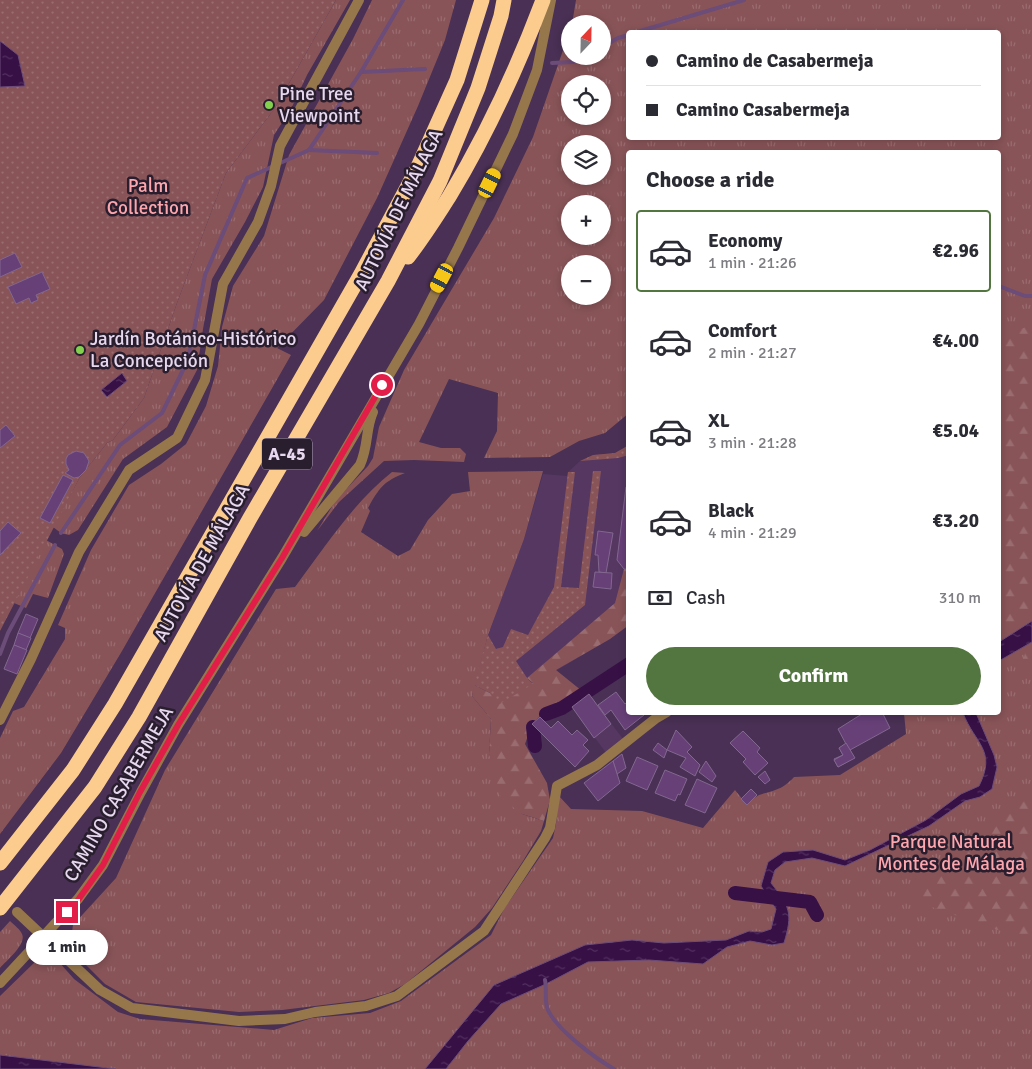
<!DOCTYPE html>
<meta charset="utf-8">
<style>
:root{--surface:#fff;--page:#f7f7f7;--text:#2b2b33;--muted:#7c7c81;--line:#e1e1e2;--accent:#537540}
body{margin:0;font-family:Signika,sans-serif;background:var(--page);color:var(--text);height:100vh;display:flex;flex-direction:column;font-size:19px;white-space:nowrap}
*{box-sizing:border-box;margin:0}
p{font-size:16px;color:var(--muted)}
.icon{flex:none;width:28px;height:28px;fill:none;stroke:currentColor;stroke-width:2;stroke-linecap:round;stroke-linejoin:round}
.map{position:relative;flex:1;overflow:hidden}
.panel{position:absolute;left:626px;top:150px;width:375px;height:565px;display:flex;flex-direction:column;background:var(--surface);border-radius:5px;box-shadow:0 2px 8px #0003}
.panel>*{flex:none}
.guide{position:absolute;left:626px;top:30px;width:375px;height:110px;border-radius:5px;box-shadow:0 2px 8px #0003;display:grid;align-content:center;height:110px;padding:0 20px;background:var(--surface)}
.needle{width:32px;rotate:22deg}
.fabs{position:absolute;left:561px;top:15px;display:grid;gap:10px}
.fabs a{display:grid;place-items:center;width:50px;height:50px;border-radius:50%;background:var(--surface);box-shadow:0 2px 8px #0003;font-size:25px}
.end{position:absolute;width:22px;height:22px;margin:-11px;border:6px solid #e11d48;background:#fff;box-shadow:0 0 0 2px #fff}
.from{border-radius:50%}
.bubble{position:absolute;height:35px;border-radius:18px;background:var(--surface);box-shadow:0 2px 8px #0003;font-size:16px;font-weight:800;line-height:35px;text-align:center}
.car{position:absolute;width:15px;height:30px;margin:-15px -8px;border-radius:6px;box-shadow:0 0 4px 1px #0007;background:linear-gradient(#f5c518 24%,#345 0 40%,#f5c518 0 76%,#345 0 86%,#f5c518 0)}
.guide b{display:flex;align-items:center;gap:18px;height:48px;font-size:19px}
.guide b+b{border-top:1px solid var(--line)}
.guide i{width:12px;height:12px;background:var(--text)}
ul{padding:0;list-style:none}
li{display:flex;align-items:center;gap:15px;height:82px;margin:0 10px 8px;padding:0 10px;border:2px solid transparent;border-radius:5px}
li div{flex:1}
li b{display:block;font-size:19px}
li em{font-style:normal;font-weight:800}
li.on{border-color:var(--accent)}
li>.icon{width:45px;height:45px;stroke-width:1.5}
h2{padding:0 20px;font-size:22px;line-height:60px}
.pay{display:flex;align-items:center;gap:12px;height:55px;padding:0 20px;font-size:19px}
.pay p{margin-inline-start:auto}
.cta{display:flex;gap:10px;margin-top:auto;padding:10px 20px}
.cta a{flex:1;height:58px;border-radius:30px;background:var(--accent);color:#fff;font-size:20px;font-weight:800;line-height:58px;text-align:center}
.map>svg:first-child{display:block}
.built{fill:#553762}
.grass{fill:url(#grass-tufts);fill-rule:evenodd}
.forest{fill:url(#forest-firs)}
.garden{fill:url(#garden-dots)}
.water{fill:url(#water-ripples);stroke:#6c4c79}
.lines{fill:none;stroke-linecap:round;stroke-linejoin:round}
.stream{stroke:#6c4c79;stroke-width:4}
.canal{stroke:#371046;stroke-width:14}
.building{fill:#674078;stroke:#82678f}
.minor{stroke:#96774b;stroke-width:10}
.motorway{stroke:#fbcc8d;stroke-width:15}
.route{stroke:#e11d48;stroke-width:6}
.poi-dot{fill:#83d04f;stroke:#291e2e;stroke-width:2}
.labels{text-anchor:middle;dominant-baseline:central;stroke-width:5;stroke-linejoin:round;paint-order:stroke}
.shield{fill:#291e2e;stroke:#aea0b5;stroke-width:1}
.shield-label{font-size:18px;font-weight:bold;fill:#e7d8ef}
.poi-label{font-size:19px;fill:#e7d8ef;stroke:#291e2e;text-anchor:start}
.park-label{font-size:19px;fill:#fea6ad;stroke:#291e2e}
.street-label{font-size:19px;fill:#e7d8ef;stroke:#291e2e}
</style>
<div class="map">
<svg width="1032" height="1069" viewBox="0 0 1032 1069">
<defs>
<pattern id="grass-tufts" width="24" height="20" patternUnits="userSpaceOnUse" patternTransform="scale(1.25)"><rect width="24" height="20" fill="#885458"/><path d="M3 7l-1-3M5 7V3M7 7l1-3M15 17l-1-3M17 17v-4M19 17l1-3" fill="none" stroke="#996c70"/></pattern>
<pattern id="forest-firs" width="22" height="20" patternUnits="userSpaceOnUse" patternTransform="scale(1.25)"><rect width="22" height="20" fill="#885458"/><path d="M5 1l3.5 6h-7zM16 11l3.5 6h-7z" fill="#996c70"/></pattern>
<pattern id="garden-dots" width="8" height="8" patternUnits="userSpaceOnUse" patternTransform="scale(1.25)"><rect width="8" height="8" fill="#885458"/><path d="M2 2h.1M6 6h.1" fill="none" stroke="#996c70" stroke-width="1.8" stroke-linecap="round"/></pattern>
<pattern id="water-ripples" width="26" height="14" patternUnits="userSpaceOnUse" patternTransform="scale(1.25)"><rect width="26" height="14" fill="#371046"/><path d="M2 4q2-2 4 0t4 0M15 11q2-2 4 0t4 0" fill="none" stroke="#543261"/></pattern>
</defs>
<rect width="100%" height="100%" fill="#493054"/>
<g class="built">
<path d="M629 445V625L610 639 498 705 474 685 488 635 524 539 543 474 567 476 568 472 580 461 593 455 615 453Z"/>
<path d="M589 694 623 739 607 754 572 707Z"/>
</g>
<g class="grass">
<path d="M336 0H350L307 75 291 109 274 135 263 187 245 222 212 279 203 329 197 370 167 427 123 459 78 530 69 535 61 533 53 527 80 477 107 443 113 440 144 398 177 303 226 173 275 108Z"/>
<path d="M372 0H456L445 40 418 106 377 198 324 300 277 348 291 355 122 651 61 753 0 834V738L13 711 24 707 65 639V628L58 625 91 550 129 485 161 464 186 444 206 406 218 366 222 327 233 286 264 236 289 155 353 39Z"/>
<path d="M576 0H1032V1069H0V996L36 961 45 957 59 962 74 979 118 1012 140 1019 274 1030 312 1018 370 1013 401 1001 491 935 504 909 553 838 556 824 558 795 571 809 642 811 703 828 735 790 747 805C750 802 755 797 759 795 775 790 782 790 794 777L840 775 906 734 904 713 999 712V152H629V413L605 433 579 441 550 457 484 458 497 431 498 393 449 379 419 442 441 448H460L466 454 464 462 414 460 384 461 339 502 317 531 336 500 368 466 373 458 379 427 404 370 494 218 533 137 570 30V56H602V24H572ZM629 32H999V138H629ZM570 84H602V116H570ZM570 144H602V176H570ZM570 204H602V236H570ZM570 264H602V296H570Z"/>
<path d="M543 471 524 539 488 635 472 696 491 719 489 754 522 814 544 821 541 831 523 861 492 908 475 927 405 984 389 993 364 1000 282 1010 239 1012 136 1002 105 984 78 957 71 939 73 925 116 878 165 770 276 589 295 587C325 547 353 503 392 472L405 473C384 481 379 488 368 508L370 511 361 532 398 556 410 550 428 520 452 494 470 491 468 472Z"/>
<path d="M46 540 62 549 64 554 48 598 33 594 26 608 14 603Z"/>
<path d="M10 921C14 925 20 929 22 934 27 944 6 961 0 968V932Z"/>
</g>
<g class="forest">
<path d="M1032 324V670L1022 666 1029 636 999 622V339Z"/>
<path d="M624 569H629V625L610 639 556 670 582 691 561 705 544 712 532 724 525 744 547 783 550 800 544 821 522 814 501 798 489 754 491 719 472 696 474 685 490 693 533 683 527 678 615 603Z"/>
<path d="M1032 794V942L909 899Z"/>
</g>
<g class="garden">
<path d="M0 0H336L275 108 226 173 177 303 144 398 113 440 107 443 80 477 0 631Z"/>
<path d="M629 445V455L618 458 580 461 593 455 615 453Z"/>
<path d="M593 471H601L585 605 516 661 527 678 533 684 498 705 490 693 474 685 488 635 496 649 503 647 511 629 528 635 554 587 568 472H575L561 587 579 588Z"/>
</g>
<g class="water">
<path d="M0 41 18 55 25 86 0 87Z"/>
<path d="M122 373 127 381 107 397 101 390Z"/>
<path d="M1032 621V642L999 661V642Z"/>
<path d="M963 713H976L994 755 997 767 992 789 980 797 965 801 929 826 845 866 812 858 785 862 775 870 771 883C790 907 793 913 784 943L772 945 750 941 727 947 703 964 649 960 588 962 546 984 501 1004 468 1041 446 1069H425L494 985 585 945 632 940 664 943 726 940 749 931 762 932 771 929 776 909 761 886 768 862 783 852 813 850 845 860 870 850 926 820 961 794 979 786C997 750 975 744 963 713Z"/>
<path d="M0 1055 116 1069H0Z"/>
</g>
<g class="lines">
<g class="stream">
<path d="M637 32 744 0"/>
<path d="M602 47 618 38 629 35"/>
<path d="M552 63 573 62 585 56"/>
<path d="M361 72 425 69"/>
<path d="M309 150 377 153"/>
<path d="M999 286 1025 296H1032"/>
<path d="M61 533 120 445 162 413 183 370 190 350 205 275 247 178 309 150 361 72 403 0"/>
<path d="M0 654 8 633 55 545"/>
<path d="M545 980C547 989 544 1002 548 1010 557 1030 595 1058 614 1069"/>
</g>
<g class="canal">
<path d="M546 714 562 708 629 664"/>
<path d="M533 727 535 746"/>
<path d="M735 893 810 902 817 915"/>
</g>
</g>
<g class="building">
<path d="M15 253 22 267 0 277V260Z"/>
<path d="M42 272 50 289 36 295 38 300 31 303 29 298 16 304 8 287Z"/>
<path d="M6 425 15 436 0 448V430Z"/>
<path d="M76 451 84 453 89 461 86 470 79 477 74 478 65 473 69 470 66 464V459L68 455Z"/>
<path d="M63 475 73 480 50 523 40 518Z"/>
<path d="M629 485V569H624L617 560 626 487Z"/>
<path d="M8 522 21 533 0 555V531Z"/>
<path d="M598 531 613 533 606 573 599 572 598 555H595Z"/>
<path d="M595 572 612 573 611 589 593 587Z"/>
<path d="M26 614 38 619 30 638 18 633Z"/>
<path d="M18 633 31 638 26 650 14 645Z"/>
<path d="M14 645 27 650 17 674 4 669Z"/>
<path d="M616 692 625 704 629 700V712H642L644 715 625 730 611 710 605 715 598 705Z"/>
<path d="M589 694 611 724 594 738 572 707Z"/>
<path d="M865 712H882L890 728 850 750 854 758 838 767 834 759 843 755 839 748 846 744 838 729Z"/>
<path d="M540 717 551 728 558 721 572 735 577 730 588 740 583 745 589 751 575 767 532 724Z"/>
<path d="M676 730 692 747 687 752 700 765 695 776 680 767 686 758 667 750Z"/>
<path d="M743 731 760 748 757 752 768 763 755 775 743 762 746 759 730 743Z"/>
<path d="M658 743 667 750 664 758 653 750Z"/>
<path d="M846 743 855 758 838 767 834 760 843 755 839 748Z"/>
<path d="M622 754 626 768 617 774 613 761Z"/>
<path d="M637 757 658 766 647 790 626 781Z"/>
<path d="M613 761 620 783 598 801 584 783Z"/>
<path d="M706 761 716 776 712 782 699 772Z"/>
<path d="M665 770 687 779 680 795 678 794 675 801 655 793Z"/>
<path d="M765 771 770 780 765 784 758 777Z"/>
<path d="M697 779 717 788 705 813 685 805Z"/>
<path d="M751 789 757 795 747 805 741 799Z"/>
</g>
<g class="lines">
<g class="minor">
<path d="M304 532 360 465C369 445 365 430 373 412"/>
<path d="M0 720 31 659 79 552 129 470 177 438 205 380 223 284 258 222 271 186 280 146 359 0"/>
<path d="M17 912 100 990 132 1008 239 1021 285 1019 315 1012 366 1006 397 996 484 931 545 838 550 828 557 786 597 765 655 719 667 712"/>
<path d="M0 983 78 899 103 865 141 792 178 725 282 558 419 324 458 248 513 134 537 70 551 0"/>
</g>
<g class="motorway">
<path d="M408 257C423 238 436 217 449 197 487 134 517 69 543 0"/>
<path d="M0 863 73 770 115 704 361 274 417 169 457 80 482 0"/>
<path d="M0 908 95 787 139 717 250 518 388 281 440 181 478 88 501 16 504 0"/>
</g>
</g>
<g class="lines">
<path class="route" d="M67 912 78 900 103 865 140 792 178 725 282 558 382 385"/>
</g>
<g class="poi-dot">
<circle cx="269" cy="105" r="5"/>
<circle cx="80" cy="350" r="5"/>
</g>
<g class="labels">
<rect class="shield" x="262" y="438.5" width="50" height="31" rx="4"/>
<g class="shield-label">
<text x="287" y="454">A-45</text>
</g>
<g class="poi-label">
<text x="279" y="94">Pine Tree<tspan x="279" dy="22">Viewpoint</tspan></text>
<text x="90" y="339">Jardín Botánico-Histórico<tspan x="90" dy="22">La Concepción</tspan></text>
</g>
<g class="park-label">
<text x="148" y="186">Palm<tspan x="148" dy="22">Collection</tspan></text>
<text x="951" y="842">Parque Natural<tspan x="951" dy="22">Montes de Málaga</tspan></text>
</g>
<g class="street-label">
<text transform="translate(399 210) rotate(-64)">AUTOVÍA DE MÁLAGA</text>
<text transform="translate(202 563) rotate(-61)">AUTOVÍA DE MÁLAGA</text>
<text transform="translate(119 794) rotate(-60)">CAMINO CASABERMEJA</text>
</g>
</g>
</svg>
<div class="fabs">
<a><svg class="needle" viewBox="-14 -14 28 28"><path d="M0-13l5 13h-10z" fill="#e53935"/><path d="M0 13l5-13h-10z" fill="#7c7c81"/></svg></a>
<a><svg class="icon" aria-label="locate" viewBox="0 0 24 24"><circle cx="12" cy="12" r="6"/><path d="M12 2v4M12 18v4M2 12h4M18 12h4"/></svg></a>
<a><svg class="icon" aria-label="layers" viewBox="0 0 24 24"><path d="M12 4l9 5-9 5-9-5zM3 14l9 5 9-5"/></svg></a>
<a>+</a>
<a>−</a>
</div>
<i class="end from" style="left:382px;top:385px"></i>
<i class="end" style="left:67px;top:912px"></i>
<div class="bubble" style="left:26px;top:930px;width:82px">1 min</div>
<i class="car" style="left:490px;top:183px;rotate:26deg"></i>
<i class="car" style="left:442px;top:278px;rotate:208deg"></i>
<div class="guide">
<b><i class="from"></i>Camino de Casabermeja</b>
<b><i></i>Camino Casabermeja</b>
</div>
<section class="panel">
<h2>Choose a ride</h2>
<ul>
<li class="on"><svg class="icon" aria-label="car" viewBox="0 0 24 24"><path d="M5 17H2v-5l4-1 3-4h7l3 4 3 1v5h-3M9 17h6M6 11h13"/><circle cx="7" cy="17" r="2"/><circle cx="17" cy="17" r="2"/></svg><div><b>Economy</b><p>1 min · 21:26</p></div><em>€2.96</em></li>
<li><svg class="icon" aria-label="car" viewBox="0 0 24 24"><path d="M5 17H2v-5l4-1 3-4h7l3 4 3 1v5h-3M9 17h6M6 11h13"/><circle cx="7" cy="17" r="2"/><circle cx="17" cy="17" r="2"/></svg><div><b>Comfort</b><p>2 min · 21:27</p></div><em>€4.00</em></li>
<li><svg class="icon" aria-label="car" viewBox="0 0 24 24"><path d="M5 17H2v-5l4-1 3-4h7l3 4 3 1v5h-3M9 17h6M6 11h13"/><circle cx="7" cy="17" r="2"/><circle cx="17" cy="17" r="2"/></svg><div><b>XL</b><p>3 min · 21:28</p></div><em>€5.04</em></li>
<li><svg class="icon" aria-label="car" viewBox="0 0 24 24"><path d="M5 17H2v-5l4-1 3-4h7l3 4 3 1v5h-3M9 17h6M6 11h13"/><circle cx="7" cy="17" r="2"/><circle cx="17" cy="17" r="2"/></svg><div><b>Black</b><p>4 min · 21:29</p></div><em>€3.20</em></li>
</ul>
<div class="pay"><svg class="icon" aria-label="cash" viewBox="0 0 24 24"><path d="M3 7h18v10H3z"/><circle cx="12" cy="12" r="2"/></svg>Cash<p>310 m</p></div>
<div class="cta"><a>Confirm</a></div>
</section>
</div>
